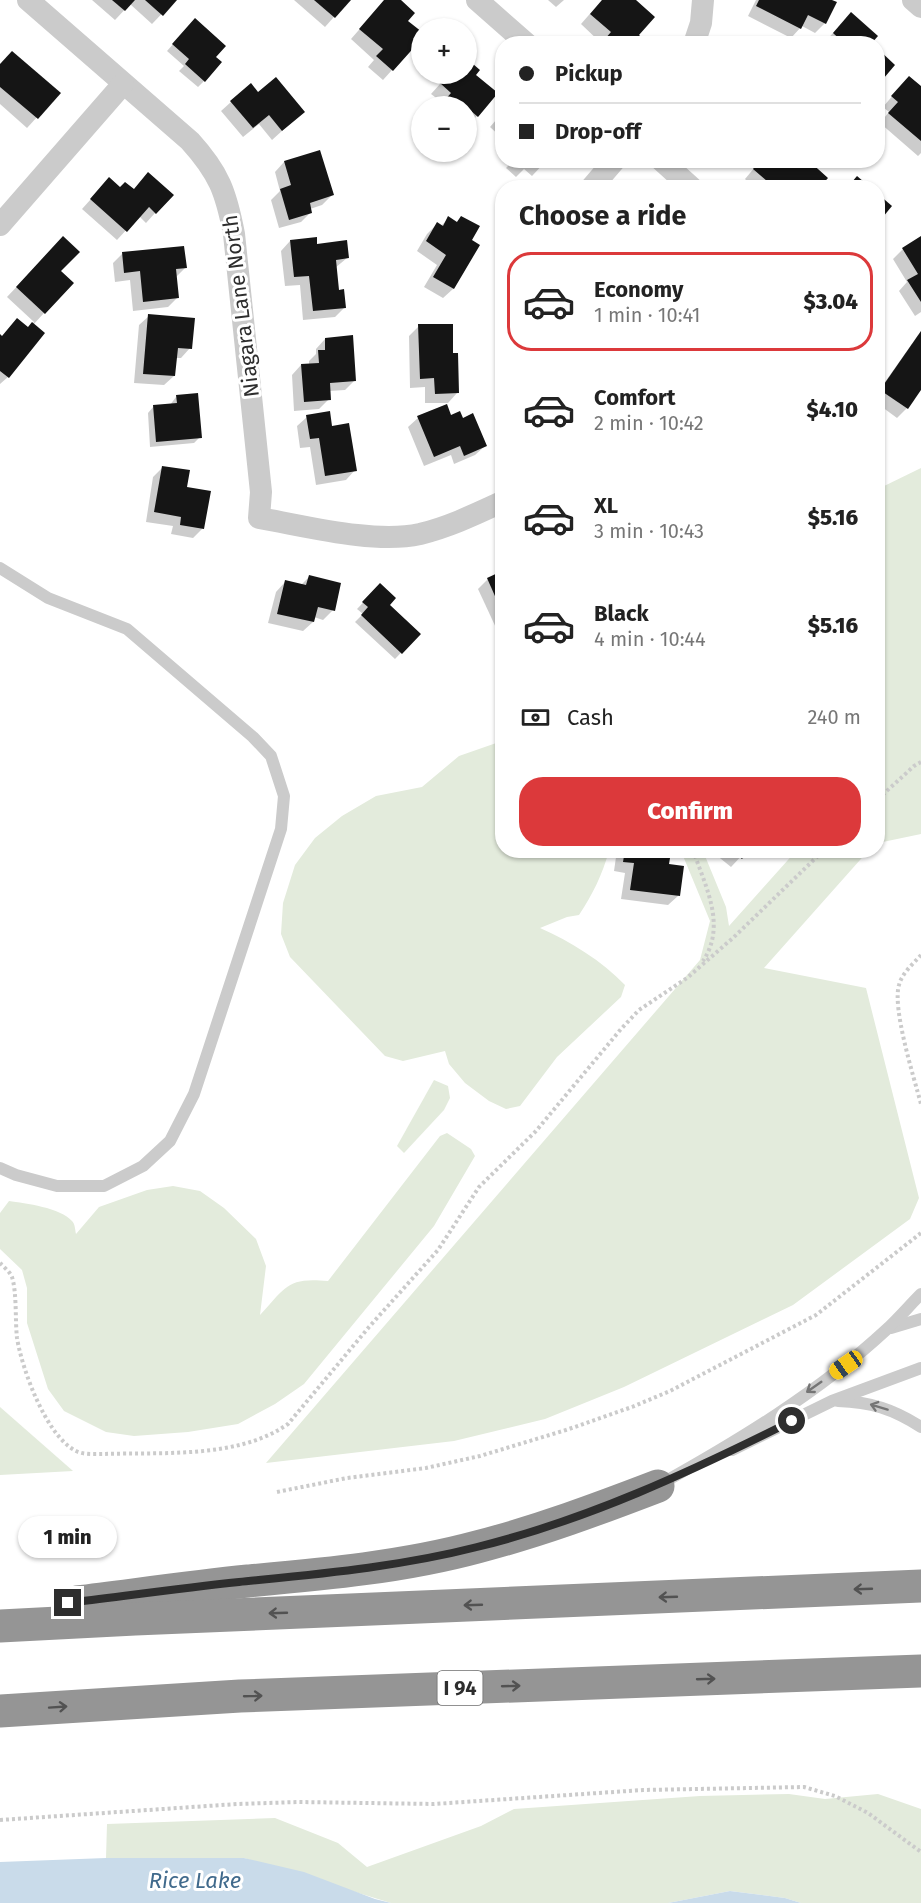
<!DOCTYPE html>
<meta charset="utf-8">
<style>
:root{--surface:#fff;--page:#f6f6f6;--text:#222;--muted:#767676;--line:#e0e0e0;--accent:#dc393b}
body{margin:0;font-family:"Fira Sans",sans-serif;background:var(--page);color:var(--text);height:100vh;display:flex;flex-direction:column;font-size:22px;white-space:nowrap}
*{box-sizing:border-box;margin:0}
p{font-size:20px;color:var(--muted)}
.icon{flex:none;width:33px;height:33px;fill:none;stroke:currentColor;stroke-width:2;stroke-linecap:round;stroke-linejoin:round}
.map{position:relative;flex:1;overflow:hidden}
.drawer{position:absolute;left:495px;top:180px;width:390px;height:678px;display:flex;flex-direction:column;background:var(--surface);border-radius:24px;box-shadow:0 2px 4px #0004}
.drawer>*{flex:none}
.guide{position:absolute;left:495px;top:36px;width:390px;height:132px;border-radius:24px;box-shadow:0 2px 4px #0004;display:grid;align-content:center;height:132px;padding:0 24px;background:var(--surface)}
.fabs{position:absolute;left:411px;top:18px;display:grid;gap:12px}
.fabs a{display:grid;place-items:center;width:66px;height:66px;border-radius:50%;background:var(--surface);box-shadow:0 2px 4px #0004;font-size:30px}
.end{position:absolute;width:27px;height:27px;margin:-14px;border:8px solid #2e2e2e;background:#fff;box-shadow:0 0 0 3px #fff}
.from{border-radius:50%}
.bubble{position:absolute;height:42px;border-radius:21px;background:var(--surface);box-shadow:0 2px 4px #0004;font-size:20px;font-weight:800;line-height:42px;text-align:center}
.car{position:absolute;width:18px;height:36px;margin:-18px -9px;border-radius:8px;box-shadow:0 0 4px 2px #0007;background:linear-gradient(#f5c518 24%,#345 0 40%,#f5c518 0 76%,#345 0 86%,#f5c518 0)}
.guide b{display:flex;align-items:center;gap:21px;height:57px;font-size:22px}
.guide b+b{border-top:2px solid var(--line)}
.guide i{width:15px;height:15px;background:var(--text)}
ul{padding:0;list-style:none}
li{display:flex;align-items:center;gap:18px;height:99px;margin:0 12px 9px;padding:0 12px;border:3px solid transparent;border-radius:24px}
li div{flex:1}
li b{display:block;font-size:22px}
li em{font-style:normal;font-weight:800}
li.current{border-color:var(--accent)}
li>.icon{width:54px;height:54px;stroke-width:1.5}
h2{padding:0 24px;font-size:27px;line-height:72px}
.pay{display:flex;align-items:center;gap:15px;height:66px;padding:0 24px;font-size:22px}
.pay p{margin-inline-start:auto}
.button{display:flex;gap:12px;margin-top:auto;padding:12px 24px}
.button a{flex:1;height:69px;border-radius:24px;background:var(--accent);color:#fff;font-size:24px;font-weight:800;line-height:69px;text-align:center}
.map>svg:first-child{display:block}
.green{fill:#e3ebdc}
.water{fill:#c9dbea}
.shadow{fill:#0003}
.building{fill:#151515}
.lines{fill:none;stroke-linecap:round;stroke-linejoin:round}
.path{stroke:#cbcbcb;stroke-width:4;stroke-dasharray:3 3;stroke-linecap:butt}
.lane{stroke:#cbcbcb;stroke-width:12}
.street{stroke:#cbcbcb;stroke-width:22}
.highway{stroke:#959595;stroke-width:33}
.oneway{stroke:#757575}
.oneway2{stroke:#525252}
.route{stroke:#2e2e2e;stroke-width:8}
.labels{text-anchor:middle;dominant-baseline:central;stroke-width:6;stroke-linejoin:round;paint-order:stroke}
.shield{fill:#fff;stroke:#6d6d6d;stroke-width:1.5}
.shield-label{font-size:20px;font-weight:bold;fill:#2e2e2e}
.street-label{font-size:21px;fill:#2e2e2e;stroke:#fff}
.water-label{font-size:22px;font-style:italic;fill:#406a8c;stroke:#fff}
</style>
<div class="map">
<svg width="921" height="1903" viewBox="0 0 921 1903">
<rect width="100%" height="100%" fill="#fff"/>
<g class="green">
<path d="M921 468V834L878 843V489Z"/>
<path d="M502 741V850L609 851C602 875 593 894 579 915L567 917 540 928C570 941 602 961 625 985L621 997 557 1057 520 1106 506 1109 489 1101 465 1083 449 1064 445 1051 403 1061 385 1056 290 957 281 934 283 903 295 865 315 838 342 816 376 796 422 787 459 756Z"/>
<path d="M681 851H703L726 907 729 926 796 851H868L764 968 866 988 919 1198 910 1219 793 1305 624 1387 545 1419 454 1441 266 1463 700 960 710 921Z"/>
<path d="M434 1080 448 1086 450 1098 444 1110 404 1153 397 1146Z"/>
<path d="M447 1133 471 1149 475 1156 434 1226 304 1384 275 1404 238 1424 188 1432 134 1436 106 1432 64 1411 48 1389 27 1323V1288L22 1270 0 1249V1213L9 1201C25 1203 61 1208 72 1221 75 1224 75 1229 76 1234L99 1207 147 1190 173 1186 200 1191 224 1208 256 1239 266 1266 260 1315C286 1287 287 1277 328 1281L440 1136Z"/>
<path d="M0 1407 73 1471 0 1475Z"/>
<path d="M789 1794 825 1799 878 1794 921 1809V1903H801L785 1898 730 1891 668 1903H391L244 1858H106L107 1824 275 1818 338 1843 367 1867 481 1826 514 1809 700 1796Z"/>
</g>
<g class="water">
<path d="M106 1858H244L304 1872 375 1899 391 1903H0V1862Z"/>
<path d="M730 1891 785 1898 801 1903H668Z"/>
</g>
<g class="shadow">
<path d="M92 0H175L152 24 130 4 115 20Z"/>
<path d="M294 0H349L325 27Z"/>
<path d="M385 0H399L406 21 392 70 383 80 368 67 374 60 351 39Z"/>
<path d="M548 0H564L556 7Z"/>
<path d="M602 0H634L637 35 645 44H602L581 24Z"/>
<path d="M756 0H829L825 23 815 33 802 26 791 38 748 16Z"/>
<path d="M841 24 869 43H824Z"/>
<path d="M189 26 204 81 198 87 179 71 184 66 167 51Z"/>
<path d="M0 65 59 93 27 128 0 104Z"/>
<path d="M433 74 474 75 477 116 467 125 466 106H440L443 103 431 94 440 84 431 76Z"/>
<path d="M900 87 921 88V153L918 156 880 123 889 112 883 107Z"/>
<path d="M258 94 303 112 272 140 259 124 243 137 221 111 231 102Z"/>
<path d="M502 113V138L490 127Z"/>
<path d="M319 152 332 195 322 205 310 209 311 212 301 222 279 228 271 200 280 191 275 172 284 162Z"/>
<path d="M547 160 532 176 524 169 516 177 506 168 513 161Z"/>
<path d="M735 160H748L742 167Z"/>
<path d="M761 160 817 188H754L745 179Z"/>
<path d="M125 184 155 213 146 223 139 216 117 240 82 209 100 189 120 188Z"/>
<path d="M461 217 470 240 478 245 453 289 443 298 424 287 437 265 417 251 427 234 437 224 441 226 449 218 456 223Z"/>
<path d="M921 238V312L915 316 899 291 907 282 893 259 903 249Z"/>
<path d="M290 241 316 245 347 258 335 268 337 292 345 307 335 317 303 320 300 285 285 286 281 251Z"/>
<path d="M53 248 59 271 44 313 33 325 8 377 0 384V336L2 337 27 329 34 322 7 297Z"/>
<path d="M122 254 185 268 176 277 178 297 168 307 133 311 130 280 115 282 113 263Z"/>
<path d="M149 316 190 348 181 358H175L174 376 164 385 134 383 139 325Z"/>
<path d="M419 326 452 355 457 393 448 403H425V387L410 388 409 336Z"/>
<path d="M921 331V387L907 408 897 418 878 404V392Z"/>
<path d="M325 339 354 381 345 390 329 391V399L319 409 294 411 292 375 301 365H309V361L316 354V349Z"/>
<path d="M176 397 200 437 194 443 150 447 148 413 154 406 170 405Z"/>
<path d="M307 417 330 427 355 470 346 480 316 485 310 447 300 448 297 426Z"/>
<path d="M450 417 462 420 485 446 475 455 454 464 451 455 424 466 408 427 418 418Z"/>
<path d="M163 467 185 489 203 528 193 538 171 534 173 526 146 522 153 477Z"/>
<path d="M502 572V627L497 630 478 589 488 579Z"/>
<path d="M309 577 333 610 323 620 314 617 313 622 303 631 268 623 276 592 285 582 300 586Z"/>
<path d="M380 585 388 605 419 634 395 659 355 622 363 614 357 609Z"/>
<path d="M502 644V663L497 650Z"/>
<path d="M617 850H659L667 865 678 896 668 905 621 899 625 873 614 871Z"/>
<path d="M701 850H747L731 867 715 854 710 858Z"/>
</g>
<g class="building">
<path d="M112 0H135L125 11Z"/>
<path d="M145 0H177L163 16Z"/>
<path d="M314 0H351L335 18Z"/>
<path d="M384 0H401L415 13 408 21 422 32 416 41 418 43 393 71 376 56 383 49 359 29Z"/>
<path d="M602 0H636L655 17 639 35 649 44H609L604 40 611 32 590 14Z"/>
<path d="M759 0H832L837 2 826 24 808 15 801 29 756 6Z"/>
<path d="M851 12 878 36 871 44H845L833 33Z"/>
<path d="M195 18 226 46 216 57 222 62 205 82 185 64 189 59 172 44Z"/>
<path d="M878 49 895 65 878 85Z"/>
<path d="M12 51 61 93 38 119 0 87V64Z"/>
<path d="M466 58 480 70 476 75 498 93 478 117 463 104 461 106H451L444 101 451 93 440 83 448 74H466Z"/>
<path d="M909 76 921 86V141L888 113 898 102 891 96Z"/>
<path d="M276 77 305 112 282 131 269 115 253 128 230 101 251 83 258 92Z"/>
<path d="M320 150 334 195 310 203 312 213 289 220 280 189 291 185 284 161Z"/>
<path d="M517 160H534L526 168Z"/>
<path d="M534 160H549L543 168Z"/>
<path d="M760 160H808L828 178 819 188H791L787 184 784 188H775L753 169Z"/>
<path d="M148 172 174 195 156 214 149 207 127 232 90 199 109 177 120 187 125 182 134 189Z"/>
<path d="M857 176 871 188H847Z"/>
<path d="M878 194 892 206 878 223Z"/>
<path d="M448 216 457 222 461 216 480 226 472 240 480 245 454 289 433 277 446 255 426 241 437 222 443 226Z"/>
<path d="M878 226 884 231 878 239Z"/>
<path d="M63 236 80 252 61 271 74 283 45 314 16 287Z"/>
<path d="M921 236V302L907 280 918 274 902 248Z"/>
<path d="M317 237V244L347 240 349 258 336 260 339 290 344 289 346 308 313 311 309 276 294 277 290 240Z"/>
<path d="M184 246 187 268 176 269 179 298 143 302 140 271 124 273 122 252Z"/>
<path d="M148 314 195 318 192 349 178 348 175 376 143 374Z"/>
<path d="M17 318 28 327 32 322 45 333 9 378 0 371V334L2 336Z"/>
<path d="M418 324H453V353H458L459 393 435 394 434 378 420 379Z"/>
<path d="M921 331V390L908 409 880 390Z"/>
<path d="M353 335 356 381 330 383 331 400 304 402 301 364 319 363 318 350H325V338Z"/>
<path d="M198 393 202 438 156 442 153 405 177 403 176 395Z"/>
<path d="M447 404 451 415 460 411 463 418 473 413 487 446 464 456 460 446 434 457 417 416Z"/>
<path d="M330 411 332 426 349 423 357 471 325 476 319 438 310 439 306 415Z"/>
<path d="M162 466 190 470 187 487 211 491 204 529 180 525 181 517 154 512Z"/>
<path d="M502 571V612L487 578Z"/>
<path d="M309 575 341 583 335 611 318 607 314 622 277 614 285 580 306 585Z"/>
<path d="M380 583 396 598 390 605 421 634 402 654 361 615 368 607 362 602Z"/>
<path d="M625 850 671 852 669 864 684 866 680 896 630 890 634 863 623 862Z"/>
<path d="M732 850H749L742 859Z"/>
</g>
<g class="lines">
<g class="path">
<path d="M878 799 914 766 921 762"/>
<path d="M693 850C705 886 727 925 703 961"/>
<path d="M921 955C913 964 902 973 899 985 892 1008 914 1078 921 1104"/>
<path d="M0 1263C4 1267 10 1272 12 1277 17 1293 15 1320 17 1338 22 1369 46 1436 76 1451 84 1455 94 1454 103 1454 162 1452 238 1459 288 1424L369 1327 438 1250 479 1187 536 1131 621 1029 639 1010 687 978 734 937 824 850"/>
<path d="M277 1492 347 1478 426 1468 480 1456 566 1430 632 1407 670 1391 816 1315 921 1233"/>
<path d="M0 1820 237 1804 299 1802 434 1804 643 1790 804 1787 835 1796 868 1813 921 1852"/>
</g>
<g class="lane">
<path d="M0 568 48 598 127 629 253 737 271 756 284 796 281 829 194 1094 170 1141 143 1166 104 1186H57L16 1175 0 1168"/>
<path d="M891 1328 921 1319"/>
<path d="M838 1401C871 1402 893 1409 921 1427"/>
<path d="M732 1450 832 1401 921 1368"/>
<path d="M659 1485C738 1441 819 1392 886 1330 898 1319 909 1306 921 1294"/>
</g>
<g class="street">
<path d="M28 0 190 141C219 173 226 192 234 234L261 492 259 518C306 526 374 544 420 534 449 527 476 514 502 502"/>
<path d="M477 0 527 44"/>
<path d="M913 0 921 7"/>
<path d="M694 44 701 23 703 0"/>
<path d="M661 160 692 188"/>
<path d="M591 188 615 160"/>
<path d="M0 225 123 84"/>
</g>
<g class="highway">
<path d="M77 1602C134 1595 191 1587 248 1581 325 1574 403 1567 477 1547 539 1531 598 1509 658 1486"/>
<path d="M0 1626 135 1619 921 1586"/>
<path d="M0 1711 240 1696 921 1671"/>
</g>
</g>
<defs><path id="oneway-shaft" d="M-6 0H5M1.5-3L5.5 0L1.5 3" fill="none" stroke-width="1.6" stroke-linecap="round" stroke-linejoin="round" transform="scale(1.5)"/></defs>
<g class="oneway">
<use href="#oneway-shaft" transform="translate(814 1387) rotate(145)"/>
<use href="#oneway-shaft" transform="translate(879 1407) rotate(-163)"/>
</g>
<g class="oneway2">
<use href="#oneway-shaft" transform="translate(863 1589) rotate(178)"/>
<use href="#oneway-shaft" transform="translate(668 1597) rotate(178)"/>
<use href="#oneway-shaft" transform="translate(473 1605) rotate(178)"/>
<use href="#oneway-shaft" transform="translate(278 1613) rotate(178)"/>
<use href="#oneway-shaft" transform="translate(706 1679) rotate(-2)"/>
<use href="#oneway-shaft" transform="translate(511 1686) rotate(-2)"/>
<use href="#oneway-shaft" transform="translate(253 1696) rotate(-2)"/>
<use href="#oneway-shaft" transform="translate(58 1707) rotate(-4)"/>
</g>
<g class="lines">
<path class="route" d="M68 1603C125 1596 182 1588 239 1582 318 1574 399 1567 477 1547 587 1520 690 1472 792 1421"/>
</g>
<g class="labels">
<rect class="shield" x="437.5" y="1671" width="45" height="34" rx="4.5"/>
<g class="shield-label">
<text x="460" y="1688">I 94</text>
</g>
<g class="street-label">
<text transform="translate(241 306) rotate(-97)">Niagara Lane North</text>
</g>
<g class="water-label">
<text x="195" y="1880">Rice Lake</text>
</g>
</g>
</svg>
<div class="fabs">
<a>+</a>
<a>−</a>
</div>
<i class="end from" style="left:792px;top:1421px"></i>
<i class="end" style="left:68px;top:1603px"></i>
<div class="bubble" style="left:18px;top:1516px;width:99px">1 min</div>
<i class="car" style="left:846px;top:1365px;rotate:235deg"></i>
<div class="guide">
<b><i class="from"></i>Pickup</b>
<b><i></i>Drop-off</b>
</div>
<section class="drawer">
<h2>Choose a ride</h2>
<ul>
<li class="current"><svg class="icon" aria-label="car" viewBox="0 0 24 24"><path d="M5 17H2v-5l4-1 3-4h7l3 4 3 1v5h-3M9 17h6M6 11h13"/><circle cx="7" cy="17" r="2"/><circle cx="17" cy="17" r="2"/></svg><div><b>Economy</b><p>1 min · 10:41</p></div><em>$3.04</em></li>
<li><svg class="icon" aria-label="car" viewBox="0 0 24 24"><path d="M5 17H2v-5l4-1 3-4h7l3 4 3 1v5h-3M9 17h6M6 11h13"/><circle cx="7" cy="17" r="2"/><circle cx="17" cy="17" r="2"/></svg><div><b>Comfort</b><p>2 min · 10:42</p></div><em>$4.10</em></li>
<li><svg class="icon" aria-label="car" viewBox="0 0 24 24"><path d="M5 17H2v-5l4-1 3-4h7l3 4 3 1v5h-3M9 17h6M6 11h13"/><circle cx="7" cy="17" r="2"/><circle cx="17" cy="17" r="2"/></svg><div><b>XL</b><p>3 min · 10:43</p></div><em>$5.16</em></li>
<li><svg class="icon" aria-label="car" viewBox="0 0 24 24"><path d="M5 17H2v-5l4-1 3-4h7l3 4 3 1v5h-3M9 17h6M6 11h13"/><circle cx="7" cy="17" r="2"/><circle cx="17" cy="17" r="2"/></svg><div><b>Black</b><p>4 min · 10:44</p></div><em>$5.16</em></li>
</ul>
<div class="pay"><svg class="icon" aria-label="cash" viewBox="0 0 24 24"><path d="M3 7h18v10H3z"/><circle cx="12" cy="12" r="2"/></svg>Cash<p>240 m</p></div>
<div class="button"><a>Confirm</a></div>
</section>
</div>
